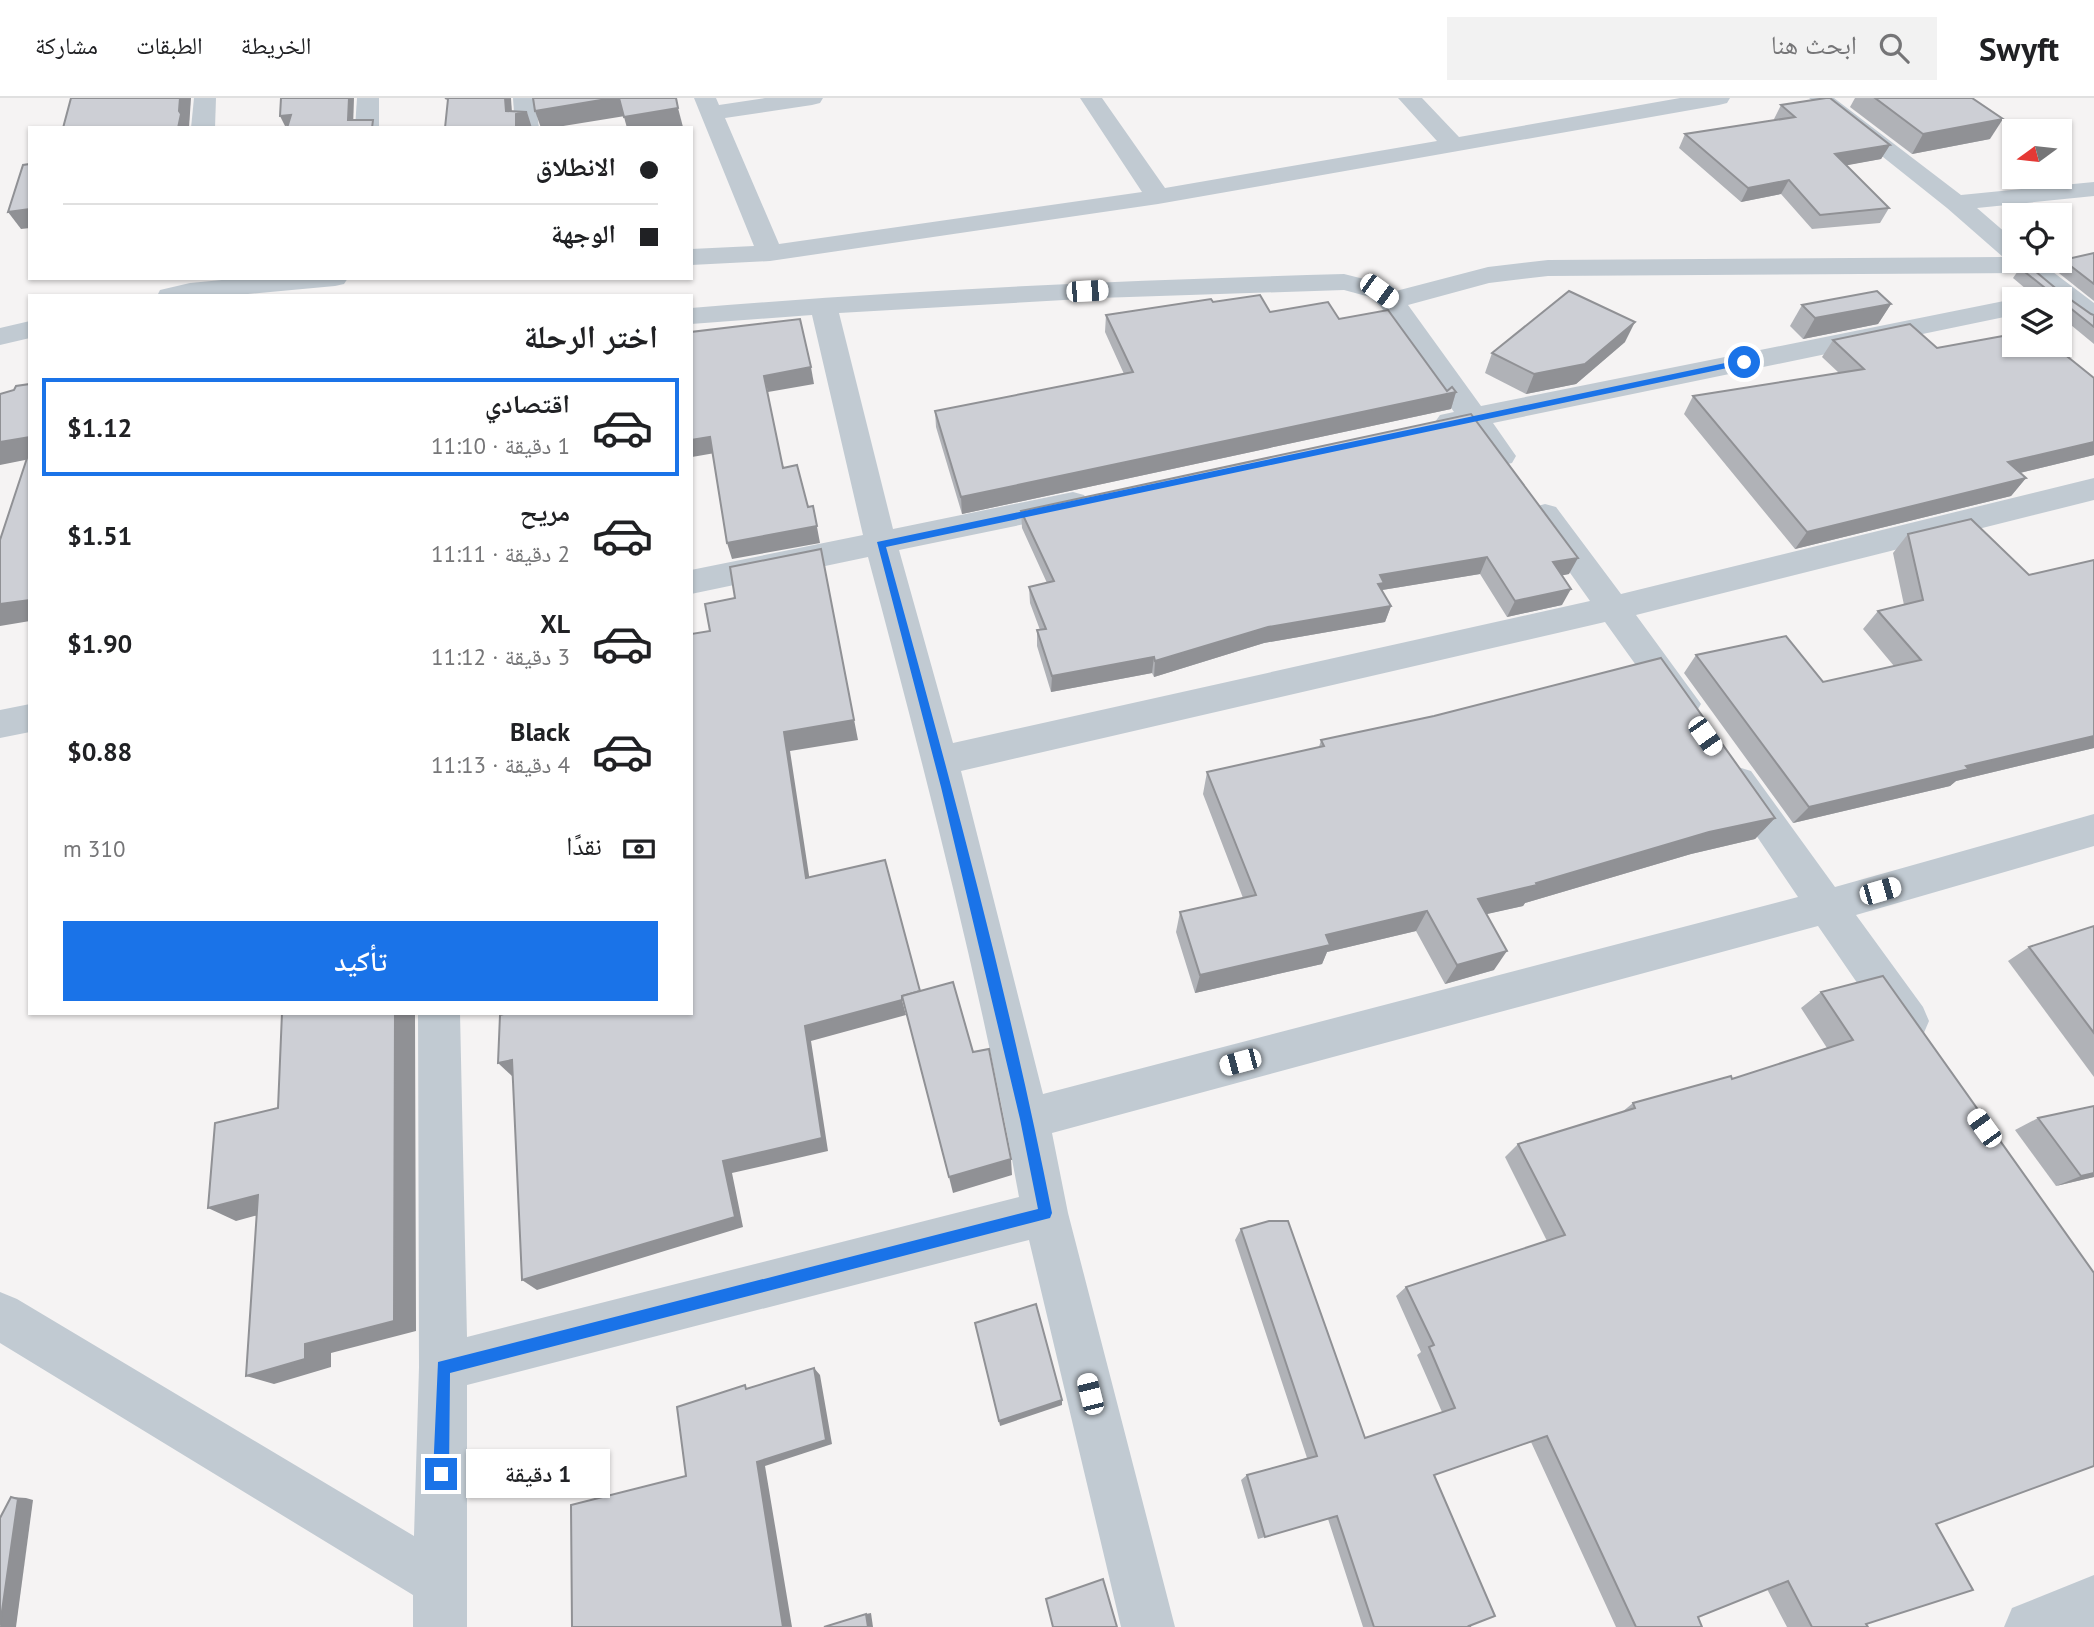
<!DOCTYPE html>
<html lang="ar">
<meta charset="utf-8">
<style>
:root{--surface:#fff;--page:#f2f2f2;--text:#202124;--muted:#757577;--line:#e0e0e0;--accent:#1a73e8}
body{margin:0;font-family:"PT Sans","Noto Naskh Arabic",sans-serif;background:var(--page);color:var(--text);direction:rtl;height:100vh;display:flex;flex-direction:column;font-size:26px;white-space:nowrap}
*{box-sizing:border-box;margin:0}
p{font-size:23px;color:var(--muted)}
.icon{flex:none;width:38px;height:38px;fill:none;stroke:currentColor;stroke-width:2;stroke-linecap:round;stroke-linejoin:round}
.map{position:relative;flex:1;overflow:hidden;direction:ltr}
.panel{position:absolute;left:28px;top:196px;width:665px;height:721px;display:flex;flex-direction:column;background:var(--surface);border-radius:0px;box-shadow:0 2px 5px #0004;direction:rtl}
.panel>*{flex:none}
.top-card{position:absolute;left:28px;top:28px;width:665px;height:154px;border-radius:0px;box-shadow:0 2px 5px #0004;direction:rtl;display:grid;align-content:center;height:154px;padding:0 35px;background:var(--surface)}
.needle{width:46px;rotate:255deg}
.buttons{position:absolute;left:2002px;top:21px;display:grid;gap:14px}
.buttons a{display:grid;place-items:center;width:70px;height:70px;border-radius:0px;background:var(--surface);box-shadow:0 2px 5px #0004;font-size:35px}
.end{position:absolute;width:32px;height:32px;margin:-16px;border:9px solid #1a73e8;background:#fff;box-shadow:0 0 0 4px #fff}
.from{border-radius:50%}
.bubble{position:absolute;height:49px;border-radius:0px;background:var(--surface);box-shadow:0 2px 5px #0004;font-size:23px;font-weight:600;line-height:49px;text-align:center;direction:rtl}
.car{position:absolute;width:21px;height:42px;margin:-21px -10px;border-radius:9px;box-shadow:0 0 5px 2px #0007;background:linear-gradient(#fff 24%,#345 0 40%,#fff 0 76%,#345 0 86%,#fff 0)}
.top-card b{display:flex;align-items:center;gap:24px;height:66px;font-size:26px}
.top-card b+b{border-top:2px solid var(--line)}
.top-card i{width:18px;height:18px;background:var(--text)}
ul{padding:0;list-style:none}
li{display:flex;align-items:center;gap:21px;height:98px;margin:0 14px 10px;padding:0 21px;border:4px solid transparent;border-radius:0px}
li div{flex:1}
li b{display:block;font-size:26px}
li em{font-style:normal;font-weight:600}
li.current{border-color:var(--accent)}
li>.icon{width:63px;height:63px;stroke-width:1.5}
h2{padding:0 35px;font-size:32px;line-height:84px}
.pay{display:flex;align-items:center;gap:18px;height:77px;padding:0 35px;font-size:26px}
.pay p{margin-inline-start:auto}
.cta{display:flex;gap:14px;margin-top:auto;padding:14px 35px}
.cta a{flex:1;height:80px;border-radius:0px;background:var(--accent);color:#fff;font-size:28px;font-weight:600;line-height:80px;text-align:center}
header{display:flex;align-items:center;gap:42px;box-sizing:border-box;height:98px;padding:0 35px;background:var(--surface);border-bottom:2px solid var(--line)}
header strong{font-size:33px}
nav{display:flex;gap:38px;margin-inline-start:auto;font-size:24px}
.search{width:490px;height:63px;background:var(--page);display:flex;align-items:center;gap:18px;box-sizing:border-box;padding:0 24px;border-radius:0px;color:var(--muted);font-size:26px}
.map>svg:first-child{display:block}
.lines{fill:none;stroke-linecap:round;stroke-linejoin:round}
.minor{fill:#c1cad2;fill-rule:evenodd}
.wall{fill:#b0b2b7}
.shaded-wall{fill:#909195}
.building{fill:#cdcfd5;stroke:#909195;stroke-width:2}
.route{fill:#1a73e8}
</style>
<header>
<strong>Swyft</strong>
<div class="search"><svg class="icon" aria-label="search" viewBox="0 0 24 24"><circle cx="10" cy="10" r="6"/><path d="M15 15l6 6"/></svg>ابحث هنا</div>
<nav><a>الخريطة</a><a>الطبقات</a><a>مشاركة</a></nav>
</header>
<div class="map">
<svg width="2094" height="1529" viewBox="0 0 2094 1529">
<rect width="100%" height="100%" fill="#f5f3f3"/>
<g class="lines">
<g class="minor">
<path d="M194 0H216L215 30H191Z"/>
<path d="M357 0H379V30H355Z"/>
<path d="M513 0H535L539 30H515Z"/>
<path d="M694 0H716L719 7 765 0H823L820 5 812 7 725 20 779 146 1142 94 1080 0H1102L1165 90 1437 43 1398 0H1422L1459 39 1680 0H1730L1727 5 1719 7 1158 106 770 163 691 167V151L754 148Z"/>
<path d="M1809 0H1834L1961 97 2094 84V98L1977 110 2014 142V163H2038L2040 169 2049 171 2094 205V226L2084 224 2060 205V201H2055L2031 183 2028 175 1548 178 1489 185 1408 207 1481 308 2014 201H2016L2014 217 1493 325 1516 358 1512 365C1487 372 1479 348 1466 330L1450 334 1440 331 1435 324 1440 317 1454 314 1381 209 1370 199 1344 192 1099 200 839 215 893 431 1073 394 1084 397 1089 405 1084 413 1073 416 899 452 953 645 1590 503 1529 417 1534 409 1545 406 1556 409 1621 496 2094 380V402L1636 517 1701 606 1695 616 1683 620 1671 616 1605 524 961 673 1043 996 1798 799 1720 684 1725 673 1738 669 1751 673 1835 789 2094 716V748L1856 817 1923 909 1929 923 1923 937 1908 942 1893 937 1818 828 1052 1035 1068 1115 1175 1529H1121L1029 1142 467 1287V1529H413V1497L0 1245V1194L17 1201 414 1438 419 1269 418 915H460L467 1239 1019 1099C980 883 924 670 868 459L691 496V472L863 437 812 217 691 226V210C908 192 1126 182 1344 176L1388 187 1396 193 1488 169 1548 162 2003 159 1947 110Z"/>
<path d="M243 180H348L344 186 335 188 227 198H157L160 192 190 185Z"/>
<path d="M30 223V240L0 247V230Z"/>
<path d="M30 606V634L0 640V612Z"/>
<path d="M2094 1477V1529H2004L2012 1510Z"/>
</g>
</g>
<g class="wall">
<path d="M1855 0H1972L1990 41 1912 56 1850 9Z"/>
<path d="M1781 7 1890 47 1881 61 1846 67 1889 110 1880 125 1812 131 1781 96 1741 104 1679 50 1685 36 1775 22 1774 21Z"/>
<path d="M2094 155V203L2055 172 2063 162Z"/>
<path d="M2020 170 2067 199 2091 216 2094 217V246L2060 218V201H2038L2013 180Z"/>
<path d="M1213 204 1270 214 1339 221 1447 293 1456 294 1451 311 962 416 936 329 935 313 1124 276 1105 234 1106 217Z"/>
<path d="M1891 206 1878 226 1803 241 1790 228 1802 207Z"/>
<path d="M1833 242 1937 250 2094 357 2020 375 2026 380 2011 398 1795 451 1684 316 1693 298 1839 275 1822 259Z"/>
<path d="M1625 244 1576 286 1526 296 1485 275 1492 255Z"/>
<path d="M1471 316 1569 476 1562 477V507L1507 519 1480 476 1382 492 1391 508 1385 524 1264 545 1154 579 1152 575 1051 594 1037 548V532H1040L1030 505 1029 489 1047 485 1022 430 1021 413Z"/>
<path d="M1908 436 2029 477 2094 462V650L1956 683 1950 688 1793 725 1684 575 1696 557 1823 584 1894 568 1863 531 1878 513 1904 507 1893 455Z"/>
<path d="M1321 642 1775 720 1755 741 1691 756 1525 805 1523 808 1486 816 1494 872 1445 886 1416 833 1327 854 1322 866 1195 895 1176 834 1180 814 1243 800 1203 696 1207 674 1319 649Z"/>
<path d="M2094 828V979L2008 863 2029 849Z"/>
<path d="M1883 878 1936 1426 1866 1526 1868 1529H1787L1767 1491 1698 1519 1702 1529H1616L1531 1344 1434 1377 1470 1529H1363L1328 1421 1258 1441 1241 1382 1247 1377 1307 1360 1235 1142 1241 1131 1365 1340 1442 1314 1417 1257 1421 1254 1396 1198 1406 1189 1547 1143 1505 1059 1518 1046 1622 1014 1633 1005 1732 981 1827 950 1801 910 1821 894Z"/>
<path d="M2094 1008V1079L2056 1088 2015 1032 2038 1020Z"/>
</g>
<g class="shaded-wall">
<path d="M180 0H191L189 30H178Z"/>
<path d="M349 0H354L353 30 348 22Z"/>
<path d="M505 0H511L513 30 506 13Z"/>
<path d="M613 0H619L625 18 551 30H541L535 13Z"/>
<path d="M678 10 683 29 677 30H627L624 19Z"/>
<path d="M527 14 532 30H516V16Z"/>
<path d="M291 17 296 27 285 28 280 18Z"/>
<path d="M2003 21 1990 41 1912 56 1923 36Z"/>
<path d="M1890 47 1881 61 1827 71 1835 56Z"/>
<path d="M1789 82 1781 96 1741 104 1748 90Z"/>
<path d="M30 111V130L21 131 8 114Z"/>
<path d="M1891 206 1878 226 1803 241 1815 220Z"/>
<path d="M1635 224 1625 244 1576 286 1526 296 1534 276Z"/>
<path d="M811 269 814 286 768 294 764 278Z"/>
<path d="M1456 294 1451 311 962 416 961 399Z"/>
<path d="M30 339V361L0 367V344Z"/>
<path d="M710 339 715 355 692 359 691 342Z"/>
<path d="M2094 344V357L1994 381 2008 364Z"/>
<path d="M2026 380 2011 398 1795 451 1807 434Z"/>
<path d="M813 408 820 445 732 461 727 445Z"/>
<path d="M1487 459 1480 476 1382 492 1373 502 1380 477Z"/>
<path d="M1578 460 1569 476 1545 481 1553 464Z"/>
<path d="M825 472 858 642 790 653 812 797 806 780 784 634Z"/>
<path d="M1571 491 1562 507 1507 519 1515 503Z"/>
<path d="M30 502V523L0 528V506Z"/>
<path d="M1391 508 1385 524 1264 545 1154 579 1155 563 1268 529Z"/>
<path d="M1154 559 1152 575 1051 594 1052 578Z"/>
<path d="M2094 638V650L1956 683 1950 688 1793 725 1809 709 1966 668Z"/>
<path d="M1775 720 1755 741 1691 756 1525 805 1523 808 1465 821 1478 801 1709 734Z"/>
<path d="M1427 813 1416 833 1327 854 1322 866 1195 895 1200 877 1326 837Z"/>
<path d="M1507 853 1494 872 1445 886 1457 867Z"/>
<path d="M902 902 906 917 811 943 828 1053 732 1075 743 1129 537 1192 522 1182 723 1063 805 928Z"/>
<path d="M395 915H415L416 1233 331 1255V1269L274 1286 246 1278 305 1246Z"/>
<path d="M512 962 513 979 498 965Z"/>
<path d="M1011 1061 1012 1077 953 1095 949 1079Z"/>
<path d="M2094 1075V1079L2056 1088 2081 1078Z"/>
<path d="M258 1097 284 1110 236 1123 208 1110Z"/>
<path d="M814 1270 820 1277 832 1346 765 1368 792 1529H783L757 1364Z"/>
<path d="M1062 1302V1307L1000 1328 999 1323Z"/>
<path d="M11 1399 26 1400 33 1402 16 1529H0Z"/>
<path d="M871 1515 873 1529H868L866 1516Z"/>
</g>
<g class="building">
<path d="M71 0H180L179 13 181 16 178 30H63Z"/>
<path d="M281 0H349L348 22H373L372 30H287L291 17 280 18Z"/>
<path d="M445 0H505L506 13 527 14 516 16V30H445L448 1Z"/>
<path d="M533 0H613L535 13Z"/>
<path d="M619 0H676L678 10 624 19Z"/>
<path d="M1826 0H1830L1890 47 1835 56 1889 110 1820 117 1789 82 1748 90 1685 36 1795 19 1781 7Z"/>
<path d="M1875 0H1972L2003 21 1923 36Z"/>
<path d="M30 66V111L8 114 23 67Z"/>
<path d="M2094 155V186L2063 162Z"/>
<path d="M2029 168 2059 193H2065L2067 199 2091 216 2094 217V229L2020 170Z"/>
<path d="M1569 193 1635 224 1585 266 1534 276 1492 255Z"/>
<path d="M1877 193 1891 206 1815 220 1802 207Z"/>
<path d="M1260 197 1270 214 1328 204 1339 221 1388 212 1447 293 1452 289 1456 294 961 399 935 313 1133 274 1106 217 1211 201 1213 204Z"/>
<path d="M800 221 811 269 764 278 783 370 797 367 808 409 813 408 817 428 727 445 710 339 691 342V234Z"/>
<path d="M1910 226 1937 250 2014 236V247H2053L2094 280V344L2008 364 2026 380 1807 434 1693 298 1864 271 1833 242Z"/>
<path d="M30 286V339L0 344V296L14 292 16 288Z"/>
<path d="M1471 316 1578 460 1553 464 1571 491 1515 503 1487 459 1380 477 1384 485 1378 486 1391 508 1268 529 1155 563 1154 559 1052 578 1037 532 1046 531 1029 489 1054 483 1021 413Z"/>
<path d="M30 351V502L0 506V442Z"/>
<path d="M1971 421 2029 477 2094 462V638L1966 668 1969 671 1809 709 1696 557 1786 538 1823 584 1921 562 1878 513 1923 502 1908 436Z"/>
<path d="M821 451 854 622 784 634 806 780 885 762 920 893 902 898V902L805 928 822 1040 723 1063 735 1119 522 1182 512 962 498 965 500 917 507 915H691V536L710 533 705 506 735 500 730 469Z"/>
<path d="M1661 560 1775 720 1709 734 1536 785 1537 787 1478 801 1507 853 1457 867 1427 813 1326 837 1330 847 1200 877 1180 814 1256 797 1207 674 1324 648 1321 642 1434 618Z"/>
<path d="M2094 828V935L2029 849Z"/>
<path d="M1883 878 2094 1175V1368L1936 1426 1973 1492 1866 1526 1868 1529H1812L1788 1483 1698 1519 1702 1529H1636L1547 1338 1434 1377 1495 1518 1469 1528 1470 1529H1374L1337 1418 1265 1439 1247 1377 1317 1358 1241 1131 1269 1123H1288L1365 1340 1455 1310 1429 1249 1434 1247 1406 1189 1565 1137 1518 1046 1635 1010 1633 1005 1731 978 1732 981 1853 942 1821 894Z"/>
<path d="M953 884 973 954 989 951 1011 1061 949 1079 902 898Z"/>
<path d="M282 915H395L394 1223 305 1246V1261L246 1278 258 1097 208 1110 215 1025 278 1010Z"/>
<path d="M2094 1008V1075L2081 1078 2038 1020Z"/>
<path d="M1036 1206 1062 1302 999 1323 975 1225Z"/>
<path d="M814 1270 826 1342 757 1364 783 1529H572L571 1407 686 1378 677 1309 745 1287 746 1291Z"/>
<path d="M11 1399 18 1401 0 1527V1420Z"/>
<path d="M1103 1481 1117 1529H1053L1046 1501Z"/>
<path d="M866 1516 868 1529H824Z"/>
</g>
<path class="route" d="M1744 261 1746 266 886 449C947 670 1008 891 1052 1115L1050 1120 450 1275 449 1376 446 1381 441 1384 436 1381 433 1376 438 1264 1038 1111 1020 1021 941 689 877 444Z"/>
</svg>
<div class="buttons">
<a><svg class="needle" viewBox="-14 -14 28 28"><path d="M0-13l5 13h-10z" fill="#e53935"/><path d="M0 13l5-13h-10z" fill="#757577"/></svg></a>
<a><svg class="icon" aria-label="locate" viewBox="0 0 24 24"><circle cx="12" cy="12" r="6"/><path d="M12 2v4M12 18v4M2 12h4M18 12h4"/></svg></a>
<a><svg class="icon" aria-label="layers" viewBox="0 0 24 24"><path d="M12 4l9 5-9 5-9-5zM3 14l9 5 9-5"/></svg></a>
</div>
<i class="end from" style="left:1744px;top:264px"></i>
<i class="end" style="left:441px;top:1376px"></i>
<div class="bubble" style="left:466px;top:1351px;width:144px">1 دقيقة</div>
<i class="car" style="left:1087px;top:193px;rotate:87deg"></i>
<i class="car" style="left:1379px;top:193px;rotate:126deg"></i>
<i class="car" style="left:1705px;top:638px;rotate:145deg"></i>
<i class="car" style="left:1880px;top:793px;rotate:74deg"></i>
<i class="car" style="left:1240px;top:964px;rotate:255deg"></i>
<i class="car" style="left:1984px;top:1030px;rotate:324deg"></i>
<i class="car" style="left:1090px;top:1296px;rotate:346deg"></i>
<div class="top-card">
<b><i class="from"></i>الانطلاق</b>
<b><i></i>الوجهة</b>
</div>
<section class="panel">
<h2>اختر الرحلة</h2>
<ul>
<li class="current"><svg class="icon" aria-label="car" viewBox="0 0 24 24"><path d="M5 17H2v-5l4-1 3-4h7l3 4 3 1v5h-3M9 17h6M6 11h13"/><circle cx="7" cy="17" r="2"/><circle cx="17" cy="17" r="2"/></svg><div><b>اقتصادي</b><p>1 دقيقة · 11:10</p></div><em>$1.12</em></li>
<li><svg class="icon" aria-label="car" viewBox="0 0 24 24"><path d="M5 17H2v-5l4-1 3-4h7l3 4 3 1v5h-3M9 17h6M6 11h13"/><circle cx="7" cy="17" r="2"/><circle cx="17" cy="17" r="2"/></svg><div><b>مريح</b><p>2 دقيقة · 11:11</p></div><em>$1.51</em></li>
<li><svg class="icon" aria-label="car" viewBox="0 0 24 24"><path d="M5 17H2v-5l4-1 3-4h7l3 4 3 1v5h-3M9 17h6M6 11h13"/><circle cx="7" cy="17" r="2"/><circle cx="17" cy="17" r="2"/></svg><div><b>XL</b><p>3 دقيقة · 11:12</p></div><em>$1.90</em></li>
<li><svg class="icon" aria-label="car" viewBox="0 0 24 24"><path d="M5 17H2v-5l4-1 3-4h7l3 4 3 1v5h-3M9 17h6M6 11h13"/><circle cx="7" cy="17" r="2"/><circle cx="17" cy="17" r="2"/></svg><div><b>Black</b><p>4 دقيقة · 11:13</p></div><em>$0.88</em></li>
</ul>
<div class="pay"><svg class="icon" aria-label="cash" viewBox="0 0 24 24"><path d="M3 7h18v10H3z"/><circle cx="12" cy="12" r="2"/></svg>نقدًا<p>310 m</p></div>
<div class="cta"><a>تأكيد</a></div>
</section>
</div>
